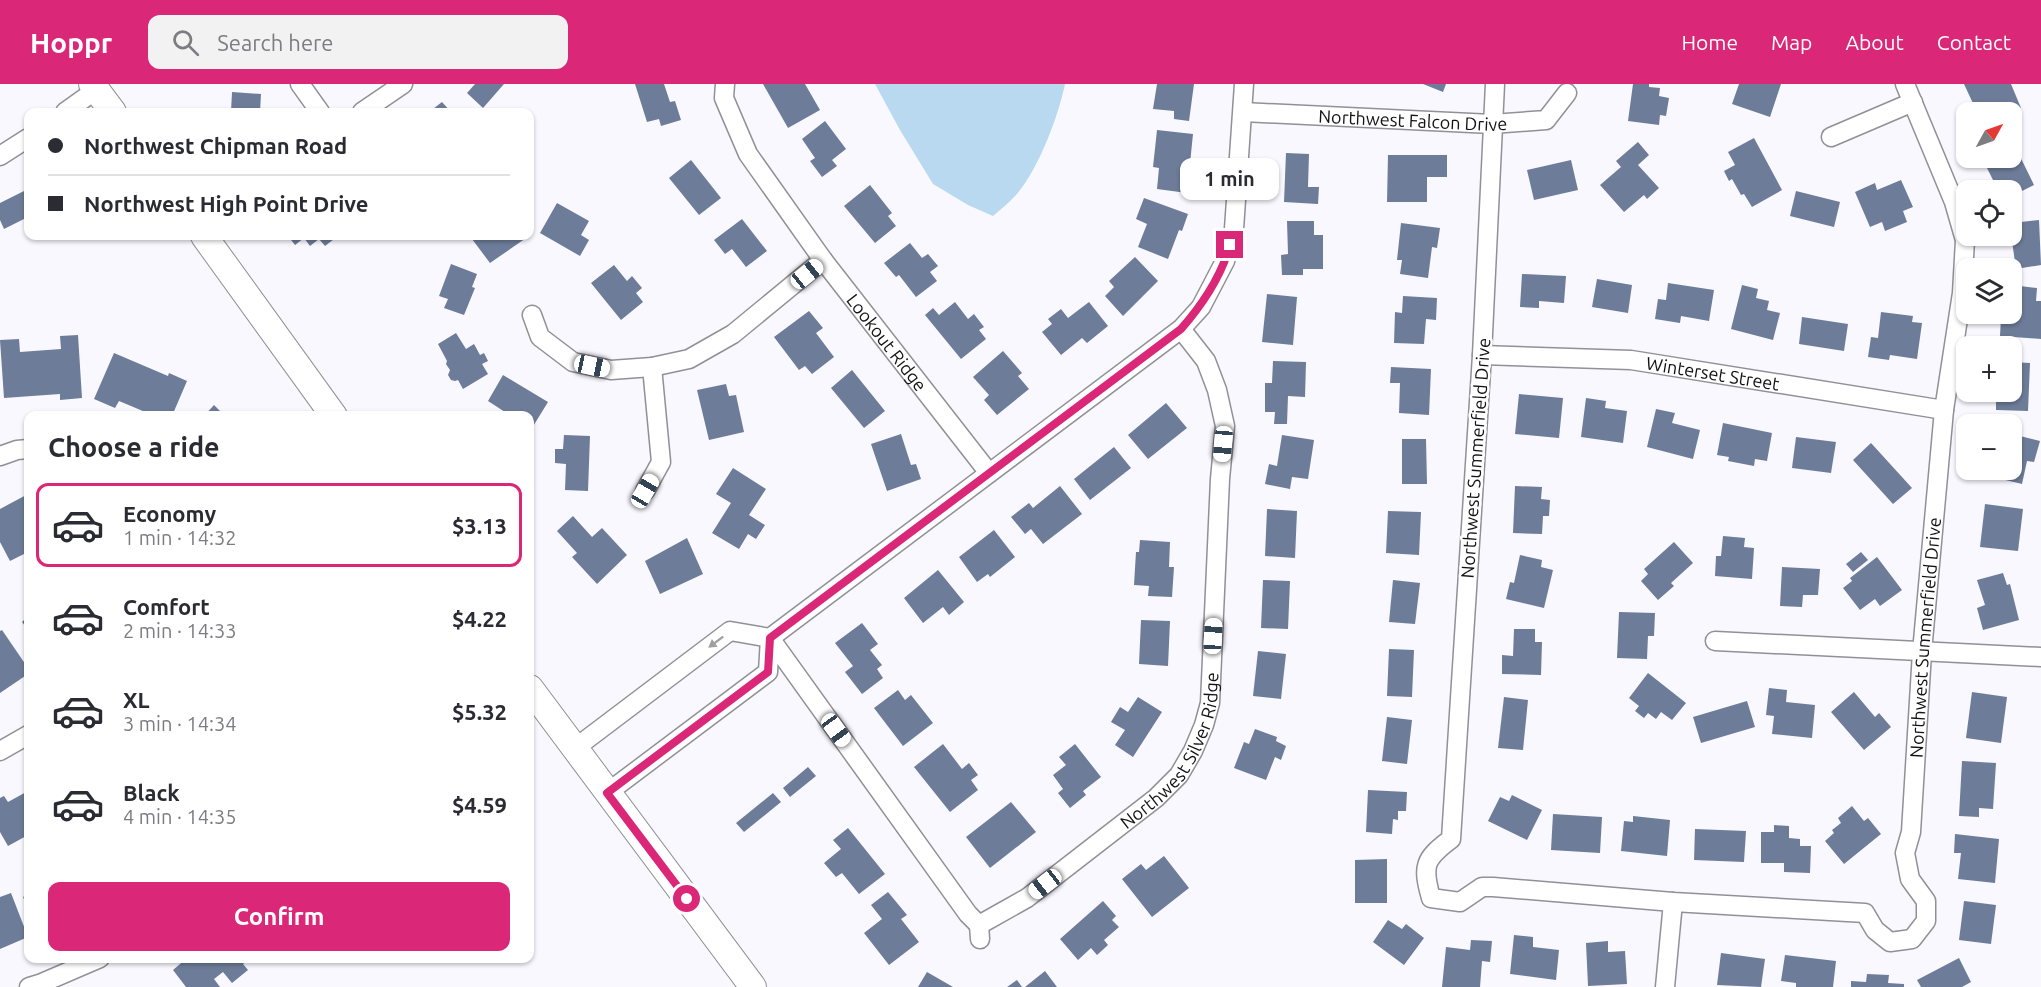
<!DOCTYPE html>
<meta charset="utf-8">
<style>
:root{--surface:#fff;--page:#f2f2f3;--text:#2b2b33;--muted:#7c7c81;--line:#e1e1e2;--accent:#db2777}
body{margin:0;font-family:Ubuntu,sans-serif;background:var(--page);color:var(--text);height:100vh;display:flex;flex-direction:column;font-size:22px;white-space:nowrap}
*{box-sizing:border-box;margin:0}
p{font-size:20px;color:var(--muted)}
.icon{flex:none;width:33px;height:33px;fill:none;stroke:currentColor;stroke-width:2;stroke-linecap:round;stroke-linejoin:round}
.map{position:relative;flex:1;overflow:hidden}
.details{position:absolute;left:24px;top:327px;width:510px;height:552px;display:flex;flex-direction:column;background:var(--surface);border-radius:12px;box-shadow:0 2px 4px #0004}
.details>*{flex:none}
.top-card{position:absolute;left:24px;top:24px;width:510px;height:132px;border-radius:12px;box-shadow:0 2px 4px #0004;display:grid;align-content:center;height:132px;padding:0 24px;background:var(--surface)}
.needle{width:39px;rotate:50deg}
.buttons{position:absolute;left:1956px;top:18px;display:grid;gap:12px}
.buttons a{display:grid;place-items:center;width:66px;height:66px;border-radius:12px;background:var(--surface);box-shadow:0 2px 4px #0004;font-size:30px}
.end{position:absolute;width:27px;height:27px;margin:-14px;border:8px solid #db2777;background:#fff;box-shadow:0 0 0 3px #fff}
.from{border-radius:50%}
.bubble{position:absolute;height:42px;border-radius:12px;background:var(--surface);box-shadow:0 2px 4px #0004;font-size:20px;font-weight:700;line-height:42px;text-align:center}
.car{position:absolute;width:18px;height:36px;margin:-18px -9px;border-radius:8px;box-shadow:0 0 4px 2px #0007;background:linear-gradient(#fff 24%,#345 0 40%,#fff 0 76%,#345 0 86%,#fff 0)}
.top-card b{display:flex;align-items:center;gap:21px;height:57px;font-size:22px}
.top-card b+b{border-top:2px solid var(--line)}
.top-card i{width:15px;height:15px;background:var(--text)}
ul{padding:0;list-style:none}
li{display:flex;align-items:center;gap:18px;height:84px;margin:0 12px 9px;padding:0 12px;border:3px solid transparent;border-radius:12px}
li div{flex:1}
li b{display:block;font-size:22px}
li em{font-style:normal;font-weight:700}
li.on{border-color:var(--accent)}
li>.icon{width:54px;height:54px;stroke-width:1.5}
h2{padding:0 24px;font-size:27px;line-height:72px}
.action{display:flex;gap:12px;margin-top:auto;padding:12px 24px}
.action a{flex:1;height:69px;border-radius:12px;background:var(--accent);color:#fff;font-size:24px;font-weight:700;line-height:69px;text-align:center}
header{display:flex;align-items:center;gap:36px;box-sizing:border-box;height:84px;padding:0 30px;background:var(--accent);color:#fff}
header strong{font-size:28px}
nav{display:flex;gap:33px;margin-inline-start:auto;font-size:21px}
.search{width:420px;height:54px;background:var(--page);display:flex;align-items:center;gap:15px;box-sizing:border-box;padding:0 21px;border-radius:12px;color:var(--muted);font-size:22px}
.map>svg:first-child{display:block}
.water{fill:#b8d9ef}
.building{fill:#6d7c98}
.lines{fill:none;stroke-linecap:round;stroke-linejoin:round}
.minor-casing{stroke:#909096;stroke-width:21}
.secondary-casing{stroke:#909096;stroke-width:28}
.minor{stroke:#fff;stroke-width:18}
.secondary{stroke:#fff;stroke-width:26}
.oneway{fill:#a0a0a1}
.route{stroke:#db2777;stroke-width:8}
.labels{text-anchor:middle;dominant-baseline:central;stroke-width:5;stroke-linejoin:round;paint-order:stroke}
.street-label{font-size:18px;fill:#121214;stroke:#fff}
</style>
<header>
<strong>Hoppr</strong>
<div class="search"><svg class="icon" aria-label="search" viewBox="0 0 24 24"><circle cx="10" cy="10" r="6"/><path d="M15 15l6 6"/></svg>Search here</div>
<nav><a>Home</a><a>Map</a><a>About</a><a>Contact</a></nav>
</header>
<div class="map">
<svg width="2041" height="903" viewBox="0 0 2041 903">
<rect width="100%" height="100%" fill="#f9f8ff"/>
<path class="water" d="M875 0H1065C1058 33 1039 84 1017 110 1010 118 1001 125 993 132L968 121 933 100 900 46Z"/>
<g class="building">
<path d="M475 0H504L483 24 467 9Z"/>
<path d="M635 0H664L670 18 675 17 681 36 661 42 659 35 647 38Z"/>
<path d="M763 0H805L820 26 788 44Z"/>
<path d="M1157 0H1194L1189 37 1174 35V27L1153 25Z"/>
<path d="M1423 0H1446L1443 8Z"/>
<path d="M1633 0H1649V3L1660 4 1659 12 1669 14 1666 32 1660 31 1659 41 1628 37Z"/>
<path d="M1739 0H1781L1770 33 1732 20Z"/>
<path d="M1964 0H2011L2021 24 2011 28H1977Z"/>
<path d="M232 8 261 10 260 28H231Z"/>
<path d="M442 18 451 28H429Z"/>
<path d="M825 37 846 65 832 76 837 82 822 93 810 77 815 74 802 55Z"/>
<path d="M1157 46 1193 50 1187 109 1157 105 1159 84 1153 83Z"/>
<path d="M1754 54 1782 106 1752 123 1744 110 1741 111 1732 95 1729 97 1724 87 1735 81 1728 68Z"/>
<path d="M1638 58 1649 71 1638 81 1659 104 1647 115 1644 111 1624 128 1600 101 1621 83 1616 77Z"/>
<path d="M2013 58 2034 101 2012 112V106H1998L1982 74H2012V59Z"/>
<path d="M1286 69 1309 70 1308 103H1319L1318 120 1284 118Z"/>
<path d="M1388 71H1447V93H1427V118H1387Z"/>
<path d="M691 76 721 114 699 131 669 94Z"/>
<path d="M1571 76 1578 106 1534 116 1527 86Z"/>
<path d="M1901 96 1913 123 1903 127 1907 138 1885 147 1882 138 1870 143 1855 108 1875 99 1877 106Z"/>
<path d="M870 101 892 129 888 132 896 142 875 159 844 122Z"/>
<path d="M26 106 28 112V133L4 145 0 136V119Z"/>
<path d="M1796 107 1840 118 1834 143 1790 132Z"/>
<path d="M1144 114 1188 130 1182 147 1179 146 1168 175 1138 163 1147 140 1136 135Z"/>
<path d="M557 119 589 137 581 151 589 156 580 172 540 149Z"/>
<path d="M742 135 767 167 746 183 732 165 725 170 714 156Z"/>
<path d="M2039 136 2041 181 2016 185 2012 157 2004 158 2003 152H2012V139Z"/>
<path d="M1287 137H1314V151H1323V185H1303V191H1282L1281 171 1288 170Z"/>
<path d="M1401 139 1440 144 1437 164 1432 163 1428 194 1400 190 1402 176H1397Z"/>
<path d="M288 152H338L325 162 319 155 310 162 304 154 295 161Z"/>
<path d="M477 152H529L490 179 472 155Z"/>
<path d="M910 159 922 174 928 170 938 182 930 188 937 197 916 213 899 191 896 193 884 179Z"/>
<path d="M1135 173 1158 197 1123 232 1105 212 1114 203 1109 197Z"/>
<path d="M451 180 477 190 472 203 475 204 464 231 444 224 448 215 439 212Z"/>
<path d="M614 181 627 197 632 192 642 204 636 209 643 218 621 236 591 199Z"/>
<path d="M1522 190 1566 192 1564 219 1539 217V224L1520 223Z"/>
<path d="M1597 195 1632 201 1628 229 1592 223Z"/>
<path d="M1668 199 1714 206 1709 237 1681 232 1680 239 1655 235 1658 215 1666 216Z"/>
<path d="M1742 201 1758 205 1756 214 1769 217 1767 226 1780 229 1773 256 1731 245Z"/>
<path d="M2012 201 2037 204 2036 217H2041V255L2000 252 2001 233 2008 234V230H2012Z"/>
<path d="M1267 210 1297 213 1293 261 1262 258Z"/>
<path d="M1403 212 1437 214 1436 236 1426 235 1424 260 1394 259 1395 228 1402 229Z"/>
<path d="M955 218 968 235 974 230 984 243 979 246 986 255 961 275 925 231 933 224 939 231Z"/>
<path d="M1089 218 1108 242 1087 259 1082 254 1061 271 1042 248 1052 240 1048 235 1061 225 1068 234Z"/>
<path d="M809 227 823 244 816 249 834 273 812 290 805 282 799 286 774 253Z"/>
<path d="M1881 228 1913 232 1912 238 1922 239 1917 275 1890 271 1889 276 1868 273 1871 253 1878 254Z"/>
<path d="M1802 233 1848 240 1844 267 1799 260Z"/>
<path d="M456 249 466 265 474 260 480 271 484 269 488 277 482 280 488 290 463 305 458 296 455 297 451 296 448 291 450 286 446 280 447 277 438 260Z"/>
<path d="M78 251 82 314 60 316V310L4 314 0 256 19 255 20 268 61 265 60 252Z"/>
<path d="M1003 267 1022 289 1018 292 1029 305 997 331 984 316 989 311 973 293Z"/>
<path d="M114 269 168 292 169 289 187 297 172 332H149L150 330 119 317 115 324 94 315Z"/>
<path d="M1273 277 1306 278 1305 313 1288 312 1287 340H1274L1275 328H1265V299H1272Z"/>
<path d="M2012 278 2030 279 2028 327 1996 326V308H2012Z"/>
<path d="M1391 283 1431 285 1429 331 1399 329 1400 299H1390Z"/>
<path d="M852 286 885 327 864 344 831 304Z"/>
<path d="M503 291 548 318 532 344 530 343V332H511L488 317Z"/>
<path d="M726 300 729 312 736 311 744 348 709 356 697 306Z"/>
<path d="M1519 310 1563 314 1559 354 1515 350Z"/>
<path d="M1586 314 1606 317 1605 324 1627 327 1623 359 1581 353Z"/>
<path d="M1166 319 1187 344 1148 375 1128 351Z"/>
<path d="M214 321 225 332H204Z"/>
<path d="M1656 325 1675 329 1672 339 1700 346 1693 375 1647 363Z"/>
<path d="M1723 339 1772 349 1767 377 1755 375 1754 382 1728 377 1729 373 1717 371Z"/>
<path d="M901 350 911 381 916 380 921 395 887 407 871 360Z"/>
<path d="M2012 350 2040 357 2034 378 2027 377 2022 400 1989 392 1991 386H2012Z"/>
<path d="M564 351 590 352 588 407 565 406 566 380 555 379V365H563Z"/>
<path d="M1282 351 1314 356 1308 395 1292 393 1290 405 1265 400 1269 380 1277 382Z"/>
<path d="M1796 353 1836 358 1831 389 1792 384Z"/>
<path d="M1402 355H1426L1427 400H1402Z"/>
<path d="M1871 359 1912 404 1893 420 1853 376Z"/>
<path d="M1114 363 1131 384 1090 416 1074 395Z"/>
<path d="M733 384 766 405 749 431 765 441 756 455 748 450 739 465 712 449 731 419 716 410Z"/>
<path d="M1060 402 1082 430 1043 460 1031 445 1025 450 1011 433 1029 419 1033 424Z"/>
<path d="M1515 402 1542 403 1541 415 1550 416 1549 432H1543L1542 450 1513 449Z"/>
<path d="M28 410V468L10 477 0 458V425Z"/>
<path d="M1985 420 2023 425 2018 467 1980 463Z"/>
<path d="M1267 425 1297 427 1295 474 1265 472Z"/>
<path d="M1388 427 1421 428 1419 471 1386 469Z"/>
<path d="M573 432 592 453 602 444 627 471 597 500 572 473 577 469 557 447Z"/>
<path d="M994 446 1015 473 990 493 988 490 977 498 959 473Z"/>
<path d="M1723 452 1745 454 1744 463 1754 464 1752 495 1715 492 1716 472H1721Z"/>
<path d="M687 454 703 490 660 510 645 477Z"/>
<path d="M1140 456 1170 458 1169 483H1174L1172 513 1148 512 1149 502 1134 501 1136 468H1139Z"/>
<path d="M1674 458 1693 479 1671 499 1674 502 1658 516 1641 497 1648 490 1644 485Z"/>
<path d="M1861 468 1868 476 1853 488 1846 480Z"/>
<path d="M1520 471 1542 476 1541 483 1553 486 1544 524 1506 515 1510 498 1514 499Z"/>
<path d="M1877 473 1902 506 1880 522 1875 515 1860 526 1843 504 1852 497 1850 494Z"/>
<path d="M1782 483 1820 485 1818 511H1803L1802 523 1780 522Z"/>
<path d="M938 486 964 518 949 531 943 523 923 539 904 514Z"/>
<path d="M2003 489 2007 501 2010 500 2019 536 1983 546 1977 524 1985 521 1977 496Z"/>
<path d="M1263 496 1290 497 1288 545 1261 544Z"/>
<path d="M1393 496 1420 499 1415 540 1389 538Z"/>
<path d="M1619 528 1655 529 1654 552H1648L1647 575 1617 574Z"/>
<path d="M28 532V546L22 538Z"/>
<path d="M1141 536 1170 537 1168 582 1139 580Z"/>
<path d="M862 539 878 560 870 566 882 581 877 585 883 594 862 610 845 588 853 582 835 559Z"/>
<path d="M1514 545H1535V558H1542L1541 591 1502 590V571L1513 572Z"/>
<path d="M2 546 28 584V590L0 609V547Z"/>
<path d="M1389 565 1414 566 1412 613 1387 612Z"/>
<path d="M1258 567 1286 570 1281 615 1253 612Z"/>
<path d="M1648 589 1686 619 1672 636 1661 628 1656 635 1648 629 1644 634 1635 627 1639 622 1629 614Z"/>
<path d="M1769 604 1787 606 1786 618 1815 621 1812 654 1772 650 1774 632 1766 631Z"/>
<path d="M898 606 905 616 911 611 933 639 903 662 874 624Z"/>
<path d="M1854 608 1875 633 1879 629 1891 643 1864 666 1831 628Z"/>
<path d="M1972 608 2007 613 2001 659 1966 654Z"/>
<path d="M1138 613 1162 628 1133 673 1115 661 1125 646 1111 638 1120 623 1128 628Z"/>
<path d="M1504 613 1528 616 1523 666 1498 664Z"/>
<path d="M1747 617 1755 643 1701 659 1693 633Z"/>
<path d="M1387 633 1412 636 1407 680 1382 677Z"/>
<path d="M1255 645 1277 653 1276 657 1286 662 1281 676 1275 673 1266 696 1234 684 1244 658 1249 660Z"/>
<path d="M943 660 962 685 969 679 978 691 971 696 978 706 950 728 914 683Z"/>
<path d="M1075 660 1101 693 1083 707 1086 711 1070 724 1058 709 1063 705 1053 691 1066 681 1059 673Z"/>
<path d="M1962 677 1996 679 1993 725 1979 724V733L1959 732Z"/>
<path d="M808 683 816 692 790 713 783 704Z"/>
<path d="M1368 706 1407 708 1406 727H1398V736L1393 735 1392 750 1366 748Z"/>
<path d="M28 707V751L8 762 0 748V714L4 712 8 718Z"/>
<path d="M773 709 781 718 744 748 736 739Z"/>
<path d="M1512 711 1542 726 1527 756 1488 737 1500 713 1509 717Z"/>
<path d="M1011 718 1036 748 990 784 966 753Z"/>
<path d="M1852 722 1864 737 1868 734 1881 750 1844 780 1825 757 1834 749 1832 746 1841 739 1838 734Z"/>
<path d="M1553 730 1602 733 1600 769 1551 766Z"/>
<path d="M1633 732 1670 736 1667 772 1621 767 1624 737 1633 738Z"/>
<path d="M1774 741 1789 742V754L1800 755V762H1811L1810 789 1784 788V779H1761V748H1774Z"/>
<path d="M848 744 885 790 859 810 842 789 836 793 824 779 841 765 833 756Z"/>
<path d="M1695 745 1746 747 1744 778 1694 776Z"/>
<path d="M1955 750 1999 755 1995 799 1958 795 1961 769H1954Z"/>
<path d="M1164 772 1189 804 1152 833 1122 795 1141 780 1146 786Z"/>
<path d="M1387 775V819H1355V776Z"/>
<path d="M888 808 907 831 901 835 919 858 889 881 864 849 882 835 871 821Z"/>
<path d="M11 809 28 853 0 865V813Z"/>
<path d="M28 810V824L23 813Z"/>
<path d="M1103 817 1116 832 1112 836 1119 843 1104 856 1108 861 1097 871 1091 864 1078 876 1060 855Z"/>
<path d="M1964 817 1996 821 1991 860 1959 856Z"/>
<path d="M1388 836 1402 845 1406 840 1424 854 1404 881 1373 858Z"/>
<path d="M1514 851 1533 853V863L1559 866 1556 896 1510 890Z"/>
<path d="M1471 856 1492 857 1490 878 1482 877 1480 903H1442L1446 863 1470 866Z"/>
<path d="M1608 857V868L1625 867 1627 900 1588 902 1586 859Z"/>
<path d="M1721 869 1765 875 1761 903 1717 901Z"/>
<path d="M1785 871 1836 877 1833 903H1796V899L1781 897Z"/>
<path d="M187 874H250L243 880 248 886 232 899 223 888 214 895 220 903H186L173 886Z"/>
<path d="M1959 874 1971 898 1962 903H1921L1917 896Z"/>
<path d="M1045 887 1057 903H1025Z"/>
<path d="M927 888 953 903H918Z"/>
<path d="M1867 890 1889 891 1888 899 1904 900V903H1851V897L1866 898Z"/>
<path d="M1017 896 1022 903H1007Z"/>
</g>
<g class="lines">
<defs>
<g id="minor">
<path d="M300 0 320 28"/>
<path id="s1" d="M725 0 724 14 748 70 823 176 989 389"/>
<path id="s2" d="M1495 0 1482 271 1451 755C1424 775 1422 782 1431 814L1460 818 1482 803H1493L1673 818 1865 829 1875 846 1890 858 1912 855 1926 837V817L1910 795 1905 769 1911 748 1922 568 1944 326 1962 209 1965 156 1954 118 1905 0"/>
<path d="M65 28 96 6"/>
<path d="M362 28 403 0"/>
<path id="s3" d="M1243 28 1492 40 1546 36 1567 9"/>
<path d="M1831 53 1913 18"/>
<path d="M0 72 28 54"/>
<path d="M532 231 540 253 573 278 611 286 652 283 689 275 733 250 823 176"/>
<path id="s4" d="M1482 271 1631 276 1944 326"/>
<path d="M0 372 17 366 28 365"/>
<path d="M645 407 661 378 652 283"/>
<path d="M770 554 968 830 979 841"/>
<path d="M1715 557 2041 573"/>
<path d="M574 665 730 547 770 554 1181 245 1201 223 1225 177 1234 145 1244 0"/>
<path d="M0 667 28 651"/>
<path d="M607 709 768 588 770 554"/>
<path id="s5" d="M980 855 979 841 1027 814 1156 714 1179 691 1193 667 1204 641 1210 619 1220 395 1225 342 1217 306 1206 277 1181 245"/>
<path d="M29 903 42 899 100 874"/>
<path d="M1665 903 1673 818"/>
</g>
<g id="secondary">
<path d="M92 0 113 28"/>
<path d="M204 152 334 332"/>
<path d="M530 604 753 903"/>
</g>
</defs>
<use href="#minor" class="minor-casing"/>
<use href="#secondary" class="secondary-casing"/>
<use href="#minor" class="minor"/>
<use href="#secondary" class="secondary"/>
</g>
<defs><path id="oneway-solid" d="M-6-.8H1V-3.2L6.5 0L1 3.2V.8H-6Z" transform="scale(1.5)"/></defs>
<use class="oneway" href="#oneway-solid" transform="translate(716 558) rotate(143)"/>
<g class="lines">
<path class="route" d="M687 815 607 709 768 588 770 554 1181 245C1203 220 1221 193 1230 161"/>
</g>
<g class="labels">
<g class="street-label">
<text stroke="none"><textPath href="#s3" startOffset="170">Northwest Falcon Drive</textPath></text>
<text stroke="none"><textPath href="#s1" startOffset="309">Lookout Ridge</textPath></text>
<text stroke="none"><textPath href="#s4" startOffset="232">Winterset Street</textPath></text>
<text transform="translate(1475 374) rotate(-86)">Northwest Summerfield Drive</text>
<text stroke="none"><textPath href="#s2" startOffset="1640">Northwest Summerfield Drive</textPath></text>
<text stroke="none"><textPath href="#s5" startOffset="282">Northwest Silver Ridge</textPath></text>
</g>
</g>
</svg>
<div class="buttons">
<a><svg class="needle" viewBox="-14 -14 28 28"><path d="M0-13l5 13h-10z" fill="#e53935"/><path d="M0 13l5-13h-10z" fill="#7c7c81"/></svg></a>
<a><svg class="icon" aria-label="locate" viewBox="0 0 24 24"><circle cx="12" cy="12" r="6"/><path d="M12 2v4M12 18v4M2 12h4M18 12h4"/></svg></a>
<a><svg class="icon" aria-label="layers" viewBox="0 0 24 24"><path d="M12 4l9 5-9 5-9-5zM3 14l9 5 9-5"/></svg></a>
<a>+</a>
<a>−</a>
</div>
<i class="end from" style="left:687px;top:815px"></i>
<i class="end" style="left:1230px;top:161px"></i>
<div class="bubble" style="left:1180px;top:74px;width:99px">1 min</div>
<i class="car" style="left:807px;top:190px;rotate:51deg"></i>
<i class="car" style="left:592px;top:282px;rotate:102deg"></i>
<i class="car" style="left:1223px;top:360px;rotate:185deg"></i>
<i class="car" style="left:645px;top:407px;rotate:30deg"></i>
<i class="car" style="left:1213px;top:552px;rotate:3deg"></i>
<i class="car" style="left:836px;top:646px;rotate:144deg"></i>
<i class="car" style="left:1045px;top:800px;rotate:232deg"></i>
<div class="top-card">
<b><i class="from"></i>Northwest Chipman Road</b>
<b><i></i>Northwest High Point Drive</b>
</div>
<section class="details">
<h2>Choose a ride</h2>
<ul>
<li class="on"><svg class="icon" aria-label="car" viewBox="0 0 24 24"><path d="M5 17H2v-5l4-1 3-4h7l3 4 3 1v5h-3M9 17h6M6 11h13"/><circle cx="7" cy="17" r="2"/><circle cx="17" cy="17" r="2"/></svg><div><b>Economy</b><p>1 min · 14:32</p></div><em>$3.13</em></li>
<li><svg class="icon" aria-label="car" viewBox="0 0 24 24"><path d="M5 17H2v-5l4-1 3-4h7l3 4 3 1v5h-3M9 17h6M6 11h13"/><circle cx="7" cy="17" r="2"/><circle cx="17" cy="17" r="2"/></svg><div><b>Comfort</b><p>2 min · 14:33</p></div><em>$4.22</em></li>
<li><svg class="icon" aria-label="car" viewBox="0 0 24 24"><path d="M5 17H2v-5l4-1 3-4h7l3 4 3 1v5h-3M9 17h6M6 11h13"/><circle cx="7" cy="17" r="2"/><circle cx="17" cy="17" r="2"/></svg><div><b>XL</b><p>3 min · 14:34</p></div><em>$5.32</em></li>
<li><svg class="icon" aria-label="car" viewBox="0 0 24 24"><path d="M5 17H2v-5l4-1 3-4h7l3 4 3 1v5h-3M9 17h6M6 11h13"/><circle cx="7" cy="17" r="2"/><circle cx="17" cy="17" r="2"/></svg><div><b>Black</b><p>4 min · 14:35</p></div><em>$4.59</em></li>
</ul>
<div class="action"><a>Confirm</a></div>
</section>
</div>
